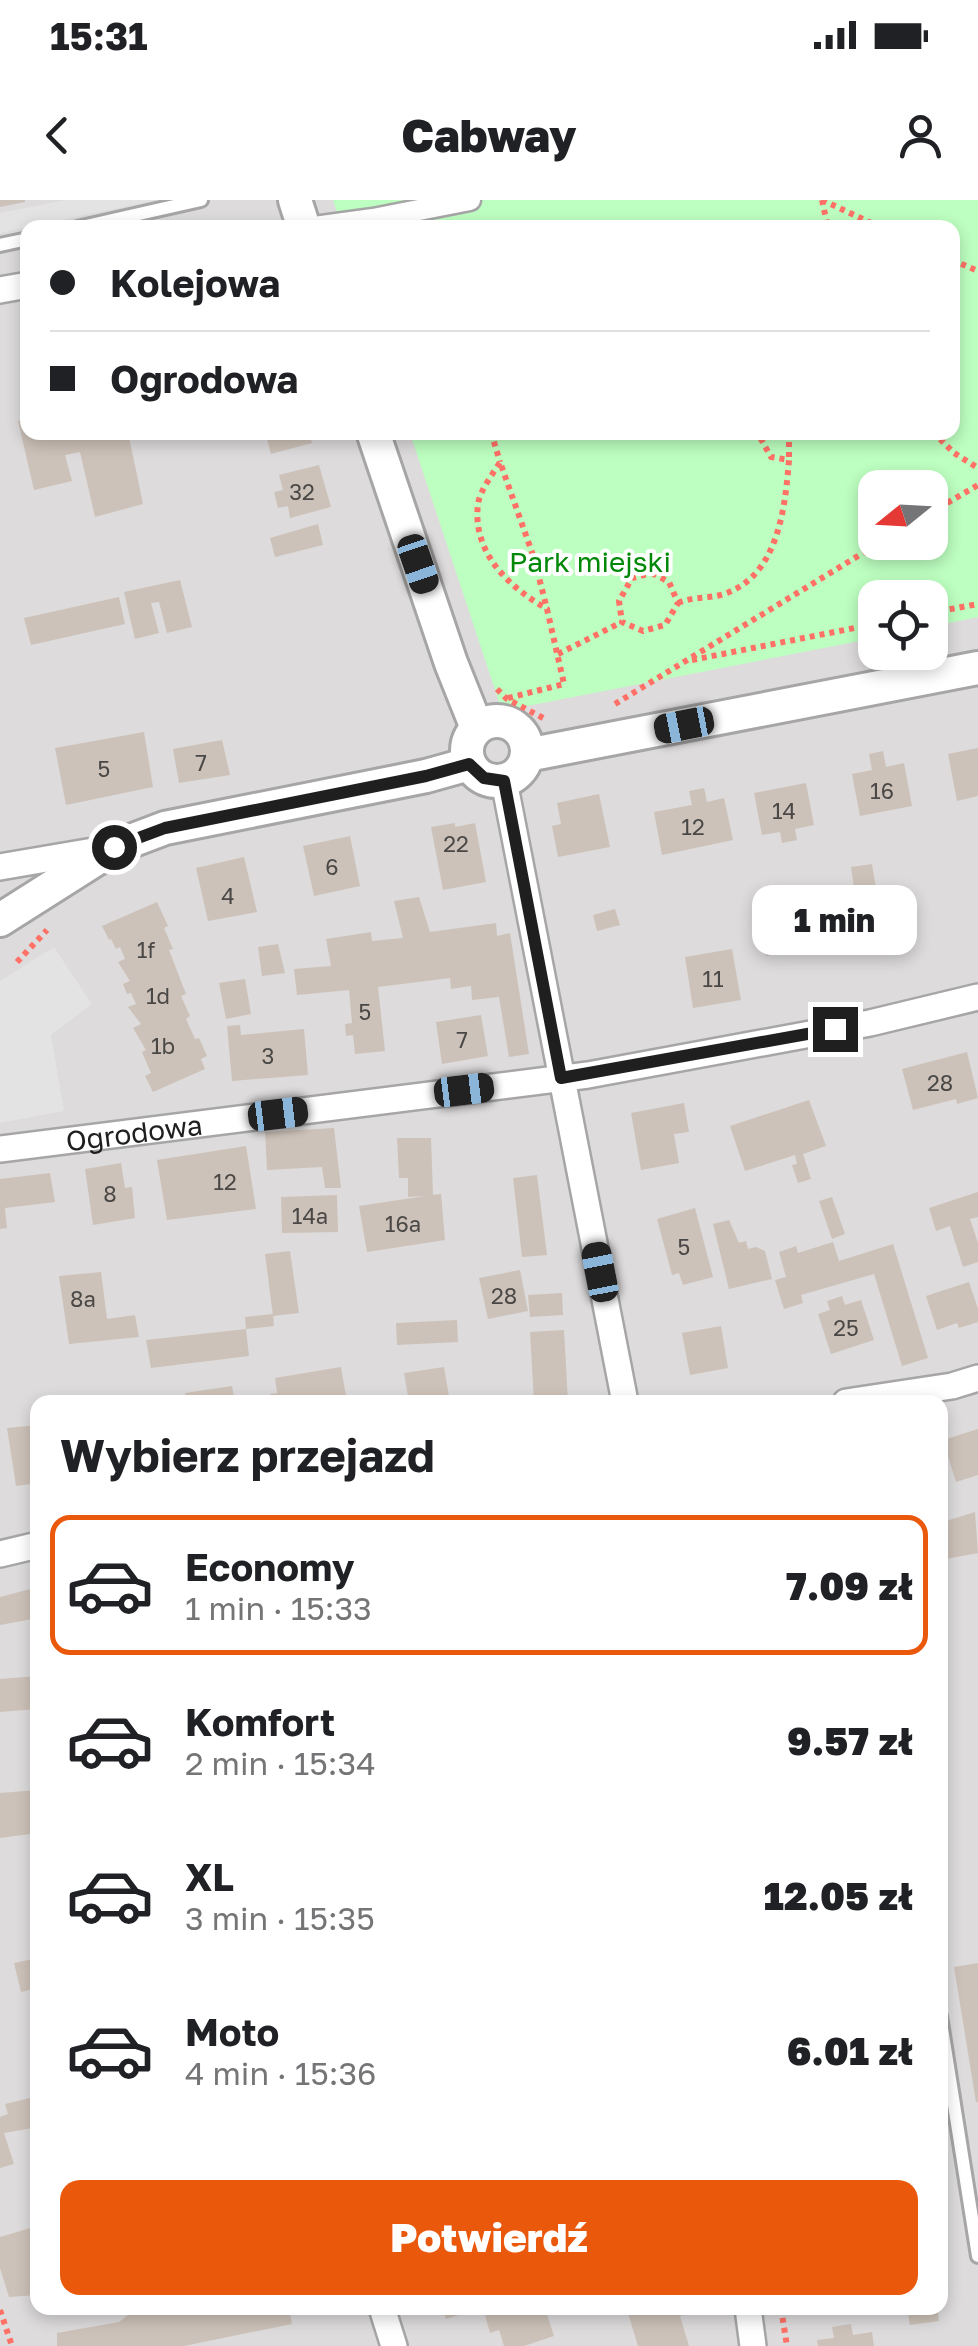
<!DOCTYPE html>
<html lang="pl">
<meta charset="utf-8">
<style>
:root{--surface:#fff;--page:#f2f2f2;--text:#202124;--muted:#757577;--line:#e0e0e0;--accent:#ea580c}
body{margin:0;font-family:"Golos Text",sans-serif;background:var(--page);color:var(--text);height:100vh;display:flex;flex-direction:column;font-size:38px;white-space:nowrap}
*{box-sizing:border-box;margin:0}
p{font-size:32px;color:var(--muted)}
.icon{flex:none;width:55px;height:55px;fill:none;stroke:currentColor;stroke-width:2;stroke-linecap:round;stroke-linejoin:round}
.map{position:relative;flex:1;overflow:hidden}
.drawer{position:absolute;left:30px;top:1195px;width:918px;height:920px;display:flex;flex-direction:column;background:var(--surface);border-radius:20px;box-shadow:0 5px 15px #0003}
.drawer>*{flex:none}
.top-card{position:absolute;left:20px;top:20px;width:940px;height:220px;border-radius:20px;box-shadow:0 5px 15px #0003;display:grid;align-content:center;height:220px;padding:0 30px;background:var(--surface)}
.needle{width:65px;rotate:252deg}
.fabs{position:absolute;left:858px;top:270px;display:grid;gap:20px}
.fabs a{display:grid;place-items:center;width:90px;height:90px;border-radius:20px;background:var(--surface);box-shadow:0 5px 15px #0003;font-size:50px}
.end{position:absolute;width:45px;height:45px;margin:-22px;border:12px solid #1f1f1f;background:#fff;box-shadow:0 0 0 5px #fff}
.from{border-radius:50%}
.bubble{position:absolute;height:70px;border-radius:20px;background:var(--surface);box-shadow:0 5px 15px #0003;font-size:32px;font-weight:800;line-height:70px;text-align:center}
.car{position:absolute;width:30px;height:60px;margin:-30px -15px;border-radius:12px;box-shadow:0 0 8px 2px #0007;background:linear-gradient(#222 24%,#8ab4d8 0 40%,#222 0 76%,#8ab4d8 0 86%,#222 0)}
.top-card b{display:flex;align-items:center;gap:35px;height:95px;font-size:38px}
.top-card b+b{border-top:2px solid var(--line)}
.top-card i{width:25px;height:25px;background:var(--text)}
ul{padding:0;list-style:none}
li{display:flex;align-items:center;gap:30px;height:140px;margin:0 20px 15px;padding:0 10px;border:5px solid transparent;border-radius:20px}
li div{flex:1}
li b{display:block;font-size:38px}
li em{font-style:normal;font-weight:800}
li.current{border-color:var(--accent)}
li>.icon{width:90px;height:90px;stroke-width:1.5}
h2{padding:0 30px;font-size:45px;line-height:120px}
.cta{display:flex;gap:20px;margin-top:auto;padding:20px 30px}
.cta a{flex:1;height:115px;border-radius:20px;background:var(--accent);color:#fff;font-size:40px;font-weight:800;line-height:115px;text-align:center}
.status{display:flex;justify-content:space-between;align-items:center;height:70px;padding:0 50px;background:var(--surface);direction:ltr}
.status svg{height:28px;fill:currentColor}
header{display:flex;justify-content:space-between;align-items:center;height:130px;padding:0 30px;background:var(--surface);font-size:45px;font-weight:800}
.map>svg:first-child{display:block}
.residential{fill:#dddbdb;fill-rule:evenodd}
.park{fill:#bdffc0;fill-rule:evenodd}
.parking{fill:#e3e3e3}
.building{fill:#cdc2b9}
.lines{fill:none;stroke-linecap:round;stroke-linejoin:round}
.service-casing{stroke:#a6a6a6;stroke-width:18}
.pedestrian-casing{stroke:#a6a6a6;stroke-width:25}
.minor-casing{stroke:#a6a6a6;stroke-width:30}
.tertiary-casing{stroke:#a6a6a6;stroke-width:38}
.path{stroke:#ff7166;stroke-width:6;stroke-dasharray:5 5;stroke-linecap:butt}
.service{stroke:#fff;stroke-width:12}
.pedestrian{stroke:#fff;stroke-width:20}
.minor{stroke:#fff;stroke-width:25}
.tertiary{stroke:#fff;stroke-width:32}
.route{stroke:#1f1f1f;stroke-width:12}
.labels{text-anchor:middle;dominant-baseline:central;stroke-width:8;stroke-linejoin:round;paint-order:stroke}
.number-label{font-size:22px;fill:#4a4846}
.park-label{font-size:28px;fill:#018808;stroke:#fff}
.street-label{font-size:28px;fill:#1f1f1f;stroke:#fff}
</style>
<div class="status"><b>15:31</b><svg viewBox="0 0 49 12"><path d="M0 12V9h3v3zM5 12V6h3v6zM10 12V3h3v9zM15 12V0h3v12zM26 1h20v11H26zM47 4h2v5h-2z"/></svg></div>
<header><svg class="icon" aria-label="back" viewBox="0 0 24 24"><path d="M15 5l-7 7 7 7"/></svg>Cabway<svg class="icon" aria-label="person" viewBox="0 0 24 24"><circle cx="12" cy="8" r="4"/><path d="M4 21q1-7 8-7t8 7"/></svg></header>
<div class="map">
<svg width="978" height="2146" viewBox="0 0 978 2146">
<rect width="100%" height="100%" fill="#f0ece4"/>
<path class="residential" d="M0 0H978V2146H0ZM28 28H952V232H28ZM875 288H930V342H875ZM875 398H930V452H875ZM38 1202H940V2108H38Z"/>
<path class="park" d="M333 0H978V417L930 427V398H875V438L502 511 410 233 952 232V28H342ZM875 288H930V342H875Z"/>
<g class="parking">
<path d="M66 0H156L0 33V13Z"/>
<path d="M54 747 92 804 51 835 64 911 0 923V781Z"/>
</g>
<g class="building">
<path d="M0 0H25V2L0 7Z"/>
<path d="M28 219V232H128L143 304 95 317 80 252 65 255 72 281 34 290 18 221Z"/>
<path d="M265 232H309L312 243 271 254Z"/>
<path d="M319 265 331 307 290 318 288 306 278 308 274 292 283 290 279 275Z"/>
<path d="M318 324 323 345 275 357 270 338Z"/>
<path d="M180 380 192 427 167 433 159 402 151 403 159 433 135 439 124 392Z"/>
<path d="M119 397 125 424 31 445 24 418Z"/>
<path d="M144 532 153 587 66 605 55 548Z"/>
<path d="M222 540 230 575 179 583 173 549Z"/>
<path d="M978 548V596L957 601 948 554Z"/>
<path d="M883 551 886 567 904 563 912 606 860 616 852 574 872 570 869 554Z"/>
<path d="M806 583 814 625 795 629 797 640 782 643 780 632 762 635 754 593Z"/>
<path d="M704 588 707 602 724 598 733 640 662 655 654 612 692 605 689 591Z"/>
<path d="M599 594 610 647 558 657 552 626 561 624 557 603Z"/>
<path d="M455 623V627L475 623 486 682 443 690 431 627Z"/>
<path d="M350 636 360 686 314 696 303 646Z"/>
<path d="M244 657 257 712 208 721 196 668Z"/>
<path d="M872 664 881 719 859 722 851 667Z"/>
<path d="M776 696 787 752 766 756 756 700Z"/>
<path d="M419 697 430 732 496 723 497 736 510 733 529 854 509 857 499 797 472 800 471 786 451 789 450 778 378 787 385 851 355 854 353 835 346 836 345 824 352 823 349 790 297 795 294 769 331 766 326 739 371 732 372 741 403 738 394 701Z"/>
<path d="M157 702 168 726 164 728 173 749 169 750 186 794 181 796 190 816 186 819 195 839 199 838 207 856 201 859 205 869 153 892 145 876 151 873 142 852 146 850 133 828 141 824 128 807 136 804 131 793 127 794 123 784 130 781 118 762 125 759 120 747 116 749 111 739 109 740 102 726Z"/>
<path d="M615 709 620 725 597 731 593 715Z"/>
<path d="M278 744 285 773 262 776 258 747Z"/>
<path d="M732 749 741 800 693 808 685 757Z"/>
<path d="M245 779 251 814 226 819 219 783Z"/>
<path d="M481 815 488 856 442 864 436 822Z"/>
<path d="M240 825 241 835 304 829 308 875 232 881 227 826Z"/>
<path d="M967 852 978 898 957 904 956 899 913 910 902 869Z"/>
<path d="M809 900 826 946 803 954 811 979 798 983 792 965 797 964 795 955 745 971 730 926Z"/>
<path d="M684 903 689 932 674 934 679 963 641 970 631 913Z"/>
<path d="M334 928 341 988H325L322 967 267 970 265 932Z"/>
<path d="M397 938H431L433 995 441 994 445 1040 367 1052 359 1006 425 996 408 997V978H399Z"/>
<path d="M246 946 256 1009 167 1020 157 960Z"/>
<path d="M121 963 125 988 132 987 135 1018 93 1025 85 969Z"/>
<path d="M50 973 55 1002 5 1008 7 1028 0 1029V979Z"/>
<path d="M537 975 547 1055 522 1057 513 978Z"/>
<path d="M978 992V1017L970 1019 978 1043V1062L963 1067 950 1026 936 1031 929 1008Z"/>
<path d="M337 995 338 1032 282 1033 281 997Z"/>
<path d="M832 997 845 1034 832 1039 819 1001Z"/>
<path d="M695 1008 713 1077 683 1085 679 1073 672 1075 657 1019Z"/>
<path d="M729 1020 739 1043 746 1041 748 1049 756 1047 765 1051 772 1079 729 1089 713 1024Z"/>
<path d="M833 1042 839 1061 893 1044 928 1158 902 1166 874 1074 801 1095 803 1103 784 1109 775 1080 786 1077 779 1052 796 1046 798 1053Z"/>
<path d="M290 1051 299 1113 273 1116 265 1054Z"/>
<path d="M520 1070 528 1111 488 1119 479 1078Z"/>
<path d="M101 1072 107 1119 135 1115 139 1137 69 1144 59 1076Z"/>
<path d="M969 1082 978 1109V1122L959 1128 957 1123 937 1130 926 1096Z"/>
<path d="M562 1093 563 1115 530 1117 528 1095Z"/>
<path d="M842 1096 845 1105 861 1100 874 1140 831 1154 818 1114 830 1110 827 1101Z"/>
<path d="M273 1114 274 1126 246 1129 245 1117Z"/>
<path d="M457 1120 458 1142 397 1145 396 1123Z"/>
<path d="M721 1126 728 1168 690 1175 682 1133Z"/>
<path d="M246 1129 249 1156 151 1168 146 1140Z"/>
<path d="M564 1130 568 1202H534L530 1132Z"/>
<path d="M341 1167 347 1202H272L270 1194 277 1193 275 1178Z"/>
<path d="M444 1167 450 1202H409L404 1173Z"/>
<path d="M232 1186 235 1202H186L185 1193Z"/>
<path d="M38 1225V1283L16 1286 7 1228Z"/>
<path d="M978 1229V1275L956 1282 943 1240Z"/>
<path d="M975 1312 978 1353 940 1360V1323Z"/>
<path d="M38 1387V1418L0 1425V1397Z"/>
<path d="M38 1476V1509L0 1512V1479Z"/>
<path d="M38 1590V1633L0 1638V1593Z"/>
<path d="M38 1758V1788L21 1792 14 1763Z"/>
<path d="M978 1763V1902H976L954 1767Z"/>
<path d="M38 1896V1927L4 1933 14 1964 0 1968V1917L8 1914 5 1904Z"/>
<path d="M34 2027 38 2040V2095L9 2097 0 2068V2037Z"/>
<path d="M156 2108H289L292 2124 184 2146H57V2133L119 2122 128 2115Z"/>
<path d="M442 2108H480L446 2119Z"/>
<path d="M483 2108H545L554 2136 524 2146H504L499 2130 490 2133Z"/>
<path d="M647 2108H681L683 2115 680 2116 689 2146H638L628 2113Z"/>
<path d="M907 2108H937L939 2121 910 2125Z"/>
<path d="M851 2124 853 2135 872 2132 874 2146H818L817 2140 834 2138 832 2127Z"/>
</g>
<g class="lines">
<defs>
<g id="service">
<path d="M77 28 201 0"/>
<path d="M0 45 28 39"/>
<path d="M940 1816 978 2056"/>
</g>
<path id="pedestrian" d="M307 28 373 19 470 0"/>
<g id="minor">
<path d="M0 90 28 85"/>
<path d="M504 581 625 1202"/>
<path d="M0 667 105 649"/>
<path id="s1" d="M0 949 588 875 870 823 978 797"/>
<path d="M846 1202 952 1186 978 1178"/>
<path d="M0 1354 38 1345"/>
<path d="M382 2108 394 2146"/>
<path d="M748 2108 753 2146"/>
</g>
<g id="tertiary">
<path d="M295 0 304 28"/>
<path d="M373 232 451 463 477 528"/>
<circle cx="497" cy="551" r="30"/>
<path d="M527 555 978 468"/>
<path d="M0 720 115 647 165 628 426 576 469 564"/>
</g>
</defs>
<use href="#service" class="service-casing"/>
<use href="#pedestrian" class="pedestrian-casing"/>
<use href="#minor" class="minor-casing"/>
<use href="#tertiary" class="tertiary-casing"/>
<g class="path">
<path d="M822 0 882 28"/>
<path d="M822 0 828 28"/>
<path d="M952 60 978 71"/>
<path d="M491 232 500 262"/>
<path d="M789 232V260"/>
<path d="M933 232 954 253 978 268"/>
<path d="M930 313 978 285"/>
<path d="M652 373 669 382 678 403 665 425 643 431 622 422 619 401 632 378Z"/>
<path d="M678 403C694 396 709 399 724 394 778 376 785 309 789 260L771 257 757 232"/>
<path d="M930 413 978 404"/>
<path d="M558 454 622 422"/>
<path d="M692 460 875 424"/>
<path d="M497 489 507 499 545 519"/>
<path d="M508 498 564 484 547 409C509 387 472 353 478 304 480 290 493 274 500 262L534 358 547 409"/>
<path d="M615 504 881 342"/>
<path d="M17 762 47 730"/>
<path d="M781 2108 787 2146"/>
<path d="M0 2110 12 2146"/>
</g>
<use href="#service" class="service"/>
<use href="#pedestrian" class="pedestrian"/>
<use href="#minor" class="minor"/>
<use href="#tertiary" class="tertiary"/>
</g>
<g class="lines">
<path class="route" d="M114 647 165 628 426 576 469 564 484 578 504 581 561 878 835 829"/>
</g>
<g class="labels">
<g class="number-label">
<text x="302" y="291">32</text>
<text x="201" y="562">7</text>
<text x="104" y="568">5</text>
<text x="882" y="590">16</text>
<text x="784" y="610">14</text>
<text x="693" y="626">12</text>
<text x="456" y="643">22</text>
<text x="332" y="666">6</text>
<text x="228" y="695">4</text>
<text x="146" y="749">1f</text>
<text x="713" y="778">11</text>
<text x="158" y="795">1d</text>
<text x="365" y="811">5</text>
<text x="462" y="839">7</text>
<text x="163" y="845">1b</text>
<text x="268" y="855">3</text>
<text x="940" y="882">28</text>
<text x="225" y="981">12</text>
<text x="110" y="993">8</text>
<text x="310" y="1015">14a</text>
<text x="403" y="1023">16a</text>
<text x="684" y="1046">5</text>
<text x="504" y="1095">28</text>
<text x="83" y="1098">8a</text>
<text x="846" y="1127">25</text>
</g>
<g class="park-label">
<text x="590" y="361">Park miejski</text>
</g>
<g class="street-label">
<text stroke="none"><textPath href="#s1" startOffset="135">Ogrodowa</textPath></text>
</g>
</g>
</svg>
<div class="fabs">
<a><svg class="needle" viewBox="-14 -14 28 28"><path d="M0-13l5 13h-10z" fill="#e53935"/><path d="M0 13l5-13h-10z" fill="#757577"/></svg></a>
<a><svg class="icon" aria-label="locate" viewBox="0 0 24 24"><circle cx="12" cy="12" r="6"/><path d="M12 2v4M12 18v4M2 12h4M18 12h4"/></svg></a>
</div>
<i class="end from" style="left:114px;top:647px"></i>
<i class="end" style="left:835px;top:829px"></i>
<div class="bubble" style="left:752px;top:685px;width:165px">1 min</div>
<i class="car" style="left:418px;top:364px;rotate:161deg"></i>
<i class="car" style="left:684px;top:525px;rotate:259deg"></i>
<i class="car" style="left:464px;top:890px;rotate:83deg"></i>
<i class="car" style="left:278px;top:914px;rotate:83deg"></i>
<i class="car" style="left:600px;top:1072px;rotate:349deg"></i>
<div class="top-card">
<b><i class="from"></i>Kolejowa</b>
<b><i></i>Ogrodowa</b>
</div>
<section class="drawer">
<h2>Wybierz przejazd</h2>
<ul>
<li class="current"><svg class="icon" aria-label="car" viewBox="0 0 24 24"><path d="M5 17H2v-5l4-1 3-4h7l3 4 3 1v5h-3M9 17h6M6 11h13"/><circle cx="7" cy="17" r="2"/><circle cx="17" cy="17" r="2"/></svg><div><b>Economy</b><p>1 min · 15:33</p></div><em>7.09 zł</em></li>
<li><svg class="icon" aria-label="car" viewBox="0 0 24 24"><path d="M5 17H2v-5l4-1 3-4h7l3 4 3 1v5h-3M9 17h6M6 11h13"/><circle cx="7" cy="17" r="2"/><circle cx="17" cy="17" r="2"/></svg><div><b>Komfort</b><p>2 min · 15:34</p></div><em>9.57 zł</em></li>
<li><svg class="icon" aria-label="car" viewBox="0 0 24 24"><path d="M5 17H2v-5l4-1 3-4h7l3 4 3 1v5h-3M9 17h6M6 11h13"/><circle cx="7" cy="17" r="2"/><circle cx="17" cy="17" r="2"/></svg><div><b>XL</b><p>3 min · 15:35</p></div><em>12.05 zł</em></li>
<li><svg class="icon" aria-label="car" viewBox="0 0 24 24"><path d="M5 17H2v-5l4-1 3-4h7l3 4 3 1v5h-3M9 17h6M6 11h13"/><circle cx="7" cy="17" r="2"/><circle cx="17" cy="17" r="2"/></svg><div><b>Moto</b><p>4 min · 15:36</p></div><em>6.01 zł</em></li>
</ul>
<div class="cta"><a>Potwierdź</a></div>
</section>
</div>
